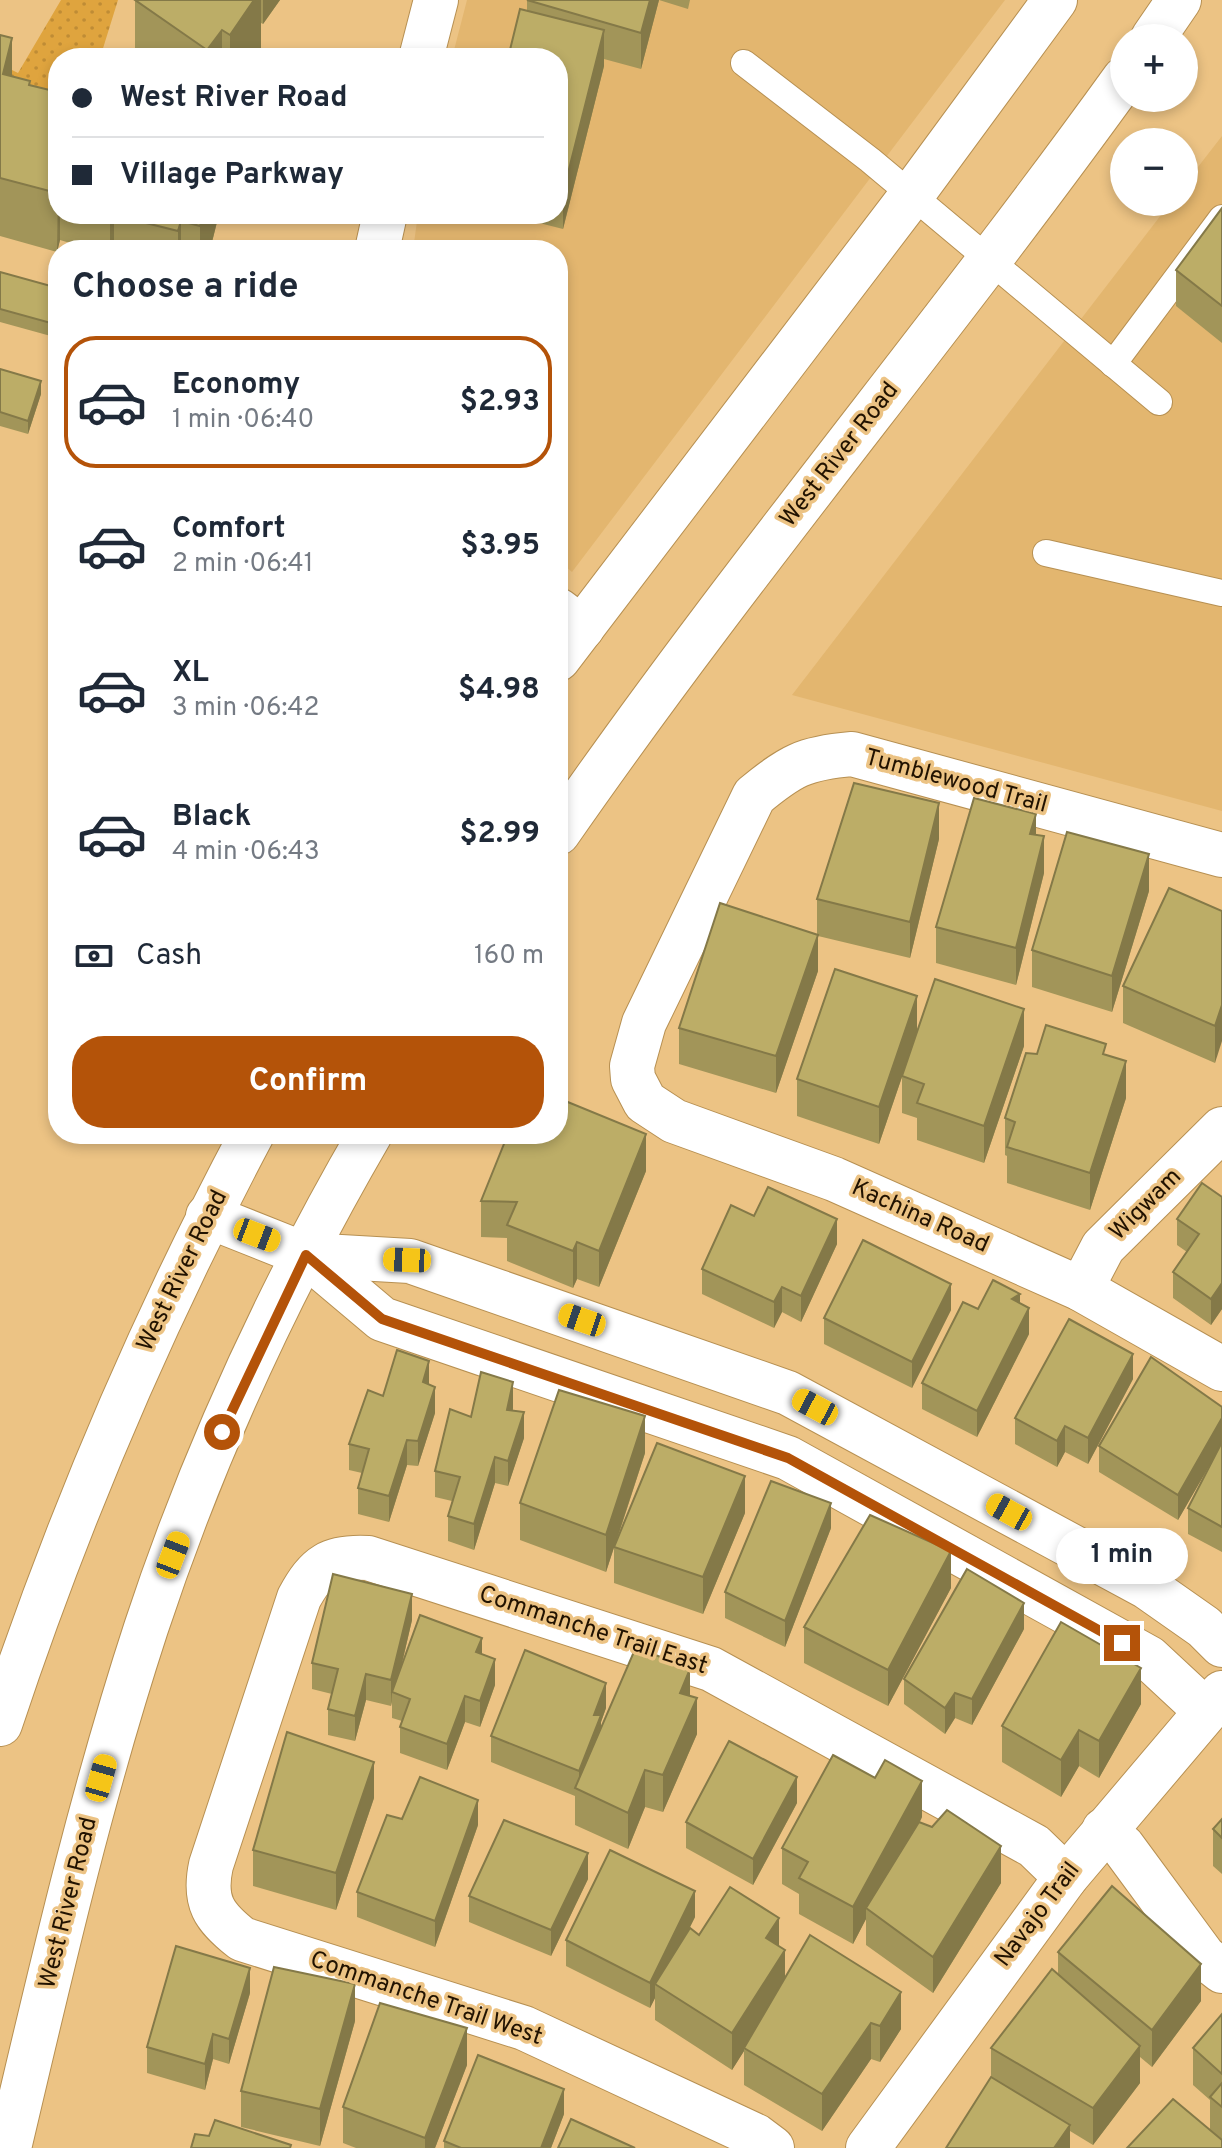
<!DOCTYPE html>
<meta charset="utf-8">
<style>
:root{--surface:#fff;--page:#f6f6f7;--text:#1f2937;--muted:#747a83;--line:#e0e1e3;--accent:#b45309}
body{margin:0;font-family:Overpass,sans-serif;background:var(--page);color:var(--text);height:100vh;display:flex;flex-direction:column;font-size:30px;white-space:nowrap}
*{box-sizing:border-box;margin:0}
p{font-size:26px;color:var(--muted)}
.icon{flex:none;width:44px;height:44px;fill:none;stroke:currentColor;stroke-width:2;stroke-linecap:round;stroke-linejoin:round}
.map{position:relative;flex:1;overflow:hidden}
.sheet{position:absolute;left:48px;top:240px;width:520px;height:904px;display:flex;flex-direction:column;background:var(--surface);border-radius:32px;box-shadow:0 4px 12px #0003}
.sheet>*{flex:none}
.hud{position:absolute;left:48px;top:48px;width:520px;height:176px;border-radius:32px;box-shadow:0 4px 12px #0003;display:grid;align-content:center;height:176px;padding:0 24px;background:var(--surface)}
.controls{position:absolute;left:1110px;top:24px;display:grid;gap:16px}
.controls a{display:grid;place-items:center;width:88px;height:88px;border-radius:50%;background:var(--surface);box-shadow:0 4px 12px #0003;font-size:40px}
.end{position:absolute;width:36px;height:36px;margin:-18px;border:10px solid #b45309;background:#fff;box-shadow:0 0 0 4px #fff}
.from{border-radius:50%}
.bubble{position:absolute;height:56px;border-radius:28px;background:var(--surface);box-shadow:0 4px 12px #0003;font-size:26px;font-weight:700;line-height:56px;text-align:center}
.car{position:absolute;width:24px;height:48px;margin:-24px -12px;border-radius:10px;box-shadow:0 0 6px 2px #0007;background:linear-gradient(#f5c518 24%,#345 0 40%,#f5c518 0 76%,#345 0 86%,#f5c518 0)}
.hud b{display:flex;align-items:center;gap:28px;height:76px;font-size:30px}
.hud b+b{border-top:2px solid var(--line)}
.hud i{width:20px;height:20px;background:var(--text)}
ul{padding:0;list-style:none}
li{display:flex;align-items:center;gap:24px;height:132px;margin:0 16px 12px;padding:0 8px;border:4px solid transparent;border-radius:32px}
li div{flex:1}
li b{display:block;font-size:30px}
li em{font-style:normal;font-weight:700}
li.active{border-color:var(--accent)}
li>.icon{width:72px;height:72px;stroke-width:1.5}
h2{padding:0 24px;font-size:36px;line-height:96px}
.pay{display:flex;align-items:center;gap:20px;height:88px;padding:0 24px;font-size:30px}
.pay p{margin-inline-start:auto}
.button{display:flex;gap:16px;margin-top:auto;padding:16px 24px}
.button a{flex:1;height:92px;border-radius:32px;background:var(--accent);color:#fff;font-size:32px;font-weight:700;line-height:92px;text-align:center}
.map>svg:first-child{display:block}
.built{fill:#e3b66f}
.grass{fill:url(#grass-dots)}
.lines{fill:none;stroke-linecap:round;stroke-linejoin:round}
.lane-casing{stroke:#b79052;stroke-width:28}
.street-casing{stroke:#b79052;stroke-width:46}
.primary-casing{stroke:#b79052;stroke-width:46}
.lane{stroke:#fff;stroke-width:26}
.street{stroke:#fff;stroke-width:44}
.primary{stroke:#fff;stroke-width:44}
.wall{fill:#a29559}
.shaded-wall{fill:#847948}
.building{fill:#bcad67;stroke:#847948;stroke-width:2}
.route{stroke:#b45309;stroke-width:10}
.labels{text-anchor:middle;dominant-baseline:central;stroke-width:7;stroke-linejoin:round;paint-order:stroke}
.street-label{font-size:24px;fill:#211200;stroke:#ecc384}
</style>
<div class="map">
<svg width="1222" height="2148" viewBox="0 0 1222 2148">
<defs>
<pattern id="grass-dots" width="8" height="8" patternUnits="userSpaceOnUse" patternTransform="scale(2)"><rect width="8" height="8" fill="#dfa43e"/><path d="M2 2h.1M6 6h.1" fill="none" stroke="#bf8c35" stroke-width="1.8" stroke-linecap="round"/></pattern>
</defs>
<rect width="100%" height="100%" fill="#ecc384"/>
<g class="built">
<path d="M467 0H1005L572 572 558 560V250H413L418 214H558V58H452Z"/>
<path d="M1222 136V811L792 695 1171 202H1184V185Z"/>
</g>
<path class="grass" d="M61 0H118L100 58H58V104L0 87V64L18 73Z"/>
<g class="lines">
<defs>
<g id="lane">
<path d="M744 63 870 160 1159 402"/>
<path d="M1113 364 1222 218"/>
<path d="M1046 553 1222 593"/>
</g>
<g id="street">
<path d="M421 58 436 0"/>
<path d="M377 250 385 214"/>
<path d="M558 610 582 628"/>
<path d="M1222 855 852 754C804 758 790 766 754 796L644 1023 632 1066 633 1079 645 1102 674 1121 834 1179 1081 1289 1222 1369"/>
<path d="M208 1216 306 1255 410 1261 788 1393 1147 1587 1204 1627 1222 1645"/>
<path d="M306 1255 382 1319 788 1458 1149 1658 1206 1711"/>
<path d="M1081 1289 1103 1247 1222 1129"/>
<path d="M1104 1830 1123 1847 1204 1957 1222 1971"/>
<path d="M772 2148 756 2136 524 2028 242 1939C214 1917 203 1902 211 1865L299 1598C317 1565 330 1556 368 1558L711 1669 1034 1846 1066 1877"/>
<path d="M868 2148 1066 1877 1222 1693"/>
</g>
<g id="primary">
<path d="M1153 38 1179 0"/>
<path d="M558 659 911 196 1055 0"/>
<path d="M558 833C737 575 940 334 1124 79"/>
<path d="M0 1724C68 1519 151 1324 252 1134"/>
<path d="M9 2148C50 1974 90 1799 146 1628 202 1458 280 1289 370 1134"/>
</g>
</defs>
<use href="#lane" class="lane-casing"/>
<use href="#street" class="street-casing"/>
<use href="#primary" class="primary-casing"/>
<use href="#lane" class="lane"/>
<use href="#street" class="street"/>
<use href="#primary" class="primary"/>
</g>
<g class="wall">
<path d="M135 0H280L263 24 261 23V49L255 58H135Z"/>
<path d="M527 0H690L688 9 659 0 641 69 604 59V66L563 229 504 214H558V58L527 10Z"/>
<path d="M0 35 12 76 30 86 58 92V214H219L210 250H70V243L60 240 57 252 0 236Z"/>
<path d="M1222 208V343L1176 306V270Z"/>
<path d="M0 272 58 288V338L0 322Z"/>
<path d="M0 369 41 394 28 434 0 426Z"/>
<path d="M1036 835 1044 873 1016 985 936 963V927Z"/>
<path d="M939 839 910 958 818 936V971L776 1093 679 1064V1028L817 935V899Z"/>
<path d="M1149 891 1112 1012 1032 987V950Z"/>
<path d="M1222 911 1215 1063 1123 1023V986Z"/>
<path d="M917 1032 1024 1046 984 1163 917 1140V1118L902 1113V1077L879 1144 797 1116V1079Z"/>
<path d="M1106 1055 1126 1098 1090 1210 1007 1183V1156L1005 1155V1118Z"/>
<path d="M646 1171 599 1287 577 1279 573 1288 507 1261V1238L481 1237V1201Z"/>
<path d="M1222 1197V1309L1211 1325 1173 1298V1272L1187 1252 1177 1245V1219Z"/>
<path d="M754 1216 837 1244 801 1322 782 1312 774 1328 702 1294V1269Z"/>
<path d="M1020 1303 1029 1334 977 1437 922 1409V1383Z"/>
<path d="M951 1310 912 1388 824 1344V1318Z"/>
<path d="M1133 1379 1088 1464 1065 1452 1057 1467 1015 1444V1418Z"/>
<path d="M429 1384 435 1413 418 1466 407 1465 389 1522 358 1514V1488L362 1473 349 1470V1444L383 1396Z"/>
<path d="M1222 1407V1552L1188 1534V1508L1215 1455 1178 1520 1099 1472V1446Z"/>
<path d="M513 1408V1411L524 1438 508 1486 495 1483 474 1550 448 1541V1516L452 1501 435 1497V1471L471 1417Z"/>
<path d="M645 1453 615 1546 745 1513 703 1614 614 1583V1547L606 1572 520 1540V1503Z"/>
<path d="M831 1528 785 1647 725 1618V1592Z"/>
<path d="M951 1588 888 1706 804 1663V1627Z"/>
<path d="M412 1620 400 1672 482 1654 495 1685 480 1727 465 1722 447 1770 400 1753V1727L402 1721 392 1718V1702L391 1706 366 1700 355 1741 328 1735V1709L332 1694 312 1689V1663Z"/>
<path d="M1024 1629 972 1725 955 1718 945 1734 904 1704V1679Z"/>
<path d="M690 1696 697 1734 663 1812 645 1807 628 1849 575 1825V1796L491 1762V1736L606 1708 601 1722V1728Z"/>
<path d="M1141 1704 1099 1778 1079 1766 1061 1797 1002 1762V1726Z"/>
<path d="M374 1798 336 1910 253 1886V1850Z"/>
<path d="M797 1803 753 1885 686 1848V1822Z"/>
<path d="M922 1817 920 1822 1001 1883 933 1993 866 1945V1919L853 1944 799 1914V1894L782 1884V1848Z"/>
<path d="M1222 1819V1874L1213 1866V1829Z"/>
<path d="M478 1825 435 1947 357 1917V1892Z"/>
<path d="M588 1879 551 1956 469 1922V1896Z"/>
<path d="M695 1917 687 1933 779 1946 785 1978 901 2029 880 2062 871 2059 822 2131 744 2085V2051L732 2070 655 2020V1998L650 2008 566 1966V1940Z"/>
<path d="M1058 1952 1201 2001 1152 2067 1140 2057V2083L1093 2145 1070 2131V2148L991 2078V2048L1058 1974Z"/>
<path d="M250 1993 229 2064 213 2059 205 2090 147 2073V2047Z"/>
<path d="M1222 2014V2148L1210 2130V2100L1193 2085V2048Z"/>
<path d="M355 2021 320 2146 241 2127V2091Z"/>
<path d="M467 2065 435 2148H356L343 2143V2107Z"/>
<path d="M564 2114 551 2148H444V2141Z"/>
</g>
<g class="shaded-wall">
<path d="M254 0H261V49L255 58H230V35Z"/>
<path d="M263 0H280L263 24Z"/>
<path d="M650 0H659L641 69V33Z"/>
<path d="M222 30V58H207V50Z"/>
<path d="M604 30V66L563 229V193Z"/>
<path d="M12 38V97L3 74Z"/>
<path d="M58 190V214H60V240L57 252Z"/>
<rect x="110" y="214" width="4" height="36"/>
<path d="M204 214H219L210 250H200V226Z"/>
<path d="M181 221V250H178V231Z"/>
<path d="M41 381V394L28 434V421Z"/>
<path d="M939 803V839L910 958V922Z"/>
<path d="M1036 814V851L1030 834Z"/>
<path d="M1044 836V873L1016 985V948Z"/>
<path d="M1149 854V891L1112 1012V976Z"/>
<path d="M818 935V971L776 1093V1056Z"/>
<path d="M917 996V1033L879 1144V1107Z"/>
<path d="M1222 1005V1041L1215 1063V1026Z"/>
<path d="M1024 1009V1046L984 1163V1126Z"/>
<path d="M1126 1061V1098L1090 1210V1173Z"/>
<path d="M646 1134V1171L599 1287V1251Z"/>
<path d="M837 1219V1244L801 1322V1296Z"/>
<path d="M577 1242V1279L573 1288V1251Z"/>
<path d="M1222 1283V1309L1211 1325V1299Z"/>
<path d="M951 1284V1310L912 1388V1362Z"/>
<path d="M782 1287V1312L774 1328V1302Z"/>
<path d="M1020 1294V1319L1012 1299Z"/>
<path d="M1029 1308V1334L977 1437V1411Z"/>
<path d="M1133 1354V1379L1088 1464V1438Z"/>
<path d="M429 1361V1387L423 1382Z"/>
<path d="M513 1382V1408L507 1436V1410Z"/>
<path d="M435 1387V1413L418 1466V1441Z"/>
<path d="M524 1412V1438L508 1486V1461Z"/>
<path d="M645 1416V1453L606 1572V1535Z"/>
<path d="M1222 1418V1444L1178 1520V1495Z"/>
<path d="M1065 1426V1452L1057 1467V1441Z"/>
<path d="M407 1440V1465L389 1522V1496Z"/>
<path d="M495 1457V1483L474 1550V1524Z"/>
<path d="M745 1476V1513L703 1614V1577Z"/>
<path d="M831 1503V1528L785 1647V1621Z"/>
<path d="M951 1551V1588L888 1706V1670Z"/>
<path d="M412 1594V1620L395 1693 392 1692 391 1706V1680Z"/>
<path d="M1024 1603V1629L972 1725V1699Z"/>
<path d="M482 1638V1664L476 1652Z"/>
<path d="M495 1659V1685L480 1727V1701Z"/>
<path d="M1141 1668V1704L1099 1778V1741Z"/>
<path d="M690 1669V1706L680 1693Z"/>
<path d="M366 1674V1700L355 1741V1716Z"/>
<path d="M606 1683V1708L601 1722V1741L579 1790V1771L594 1715Z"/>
<path d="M955 1693V1718L945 1734V1708Z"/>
<path d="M465 1696V1722L447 1770V1744Z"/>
<path d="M697 1698V1734L663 1812V1775Z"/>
<path d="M1079 1730V1766L1061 1797V1760Z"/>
<path d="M374 1762V1798L336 1910V1873Z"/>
<path d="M645 1770V1807L628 1849V1813Z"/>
<path d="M797 1777V1803L753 1885V1859Z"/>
<path d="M922 1781V1817L871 1911 866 1908V1919L853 1944V1907Z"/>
<path d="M478 1800V1825L435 1947V1921Z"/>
<path d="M1001 1846V1883L933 1993V1957Z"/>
<path d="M588 1853V1879L551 1956V1930Z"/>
<path d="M695 1891V1917L660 1987 655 1984V1998L650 2008V1983Z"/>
<path d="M779 1918V1954L766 1938Z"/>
<path d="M785 1950V1987L744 2048V2051L732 2070V2033Z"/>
<path d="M1201 1964V2001L1152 2067V2030Z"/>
<path d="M250 1968V1993L229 2064V2039Z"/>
<path d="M355 1984V2021L320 2146V2109Z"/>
<path d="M901 1992V2029L880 2062V2026Z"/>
<path d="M871 2023V2059L822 2131V2094Z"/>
<path d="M467 2028V2065L435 2148H425V2138Z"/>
<path d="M213 2034V2059L205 2090V2064Z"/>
<path d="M1140 2046V2083L1093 2145V2108Z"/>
<path d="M564 2089V2114L551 2148H541Z"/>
<path d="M1070 2125V2148H1054Z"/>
</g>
<g class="building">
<path d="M135 0H254L230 35 222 30 207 50Z"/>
<path d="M527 0H650L641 33Z"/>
<path d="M520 9 604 30 563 193 558 192V58H508Z"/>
<path d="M0 35 12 38 3 74 30 81 29 85 58 92 57 193 0 178Z"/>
<path d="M1222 208V306L1176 270Z"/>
<path d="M140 214H204L200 226 181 221 178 231 146 223 148 216Z"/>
<path d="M0 272 58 288V325L0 309Z"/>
<path d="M0 369 41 381 28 421 0 412Z"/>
<path d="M854 783 939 803 910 922 817 899Z"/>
<path d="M974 798 1036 814 1030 834 1044 836 1016 948 936 927Z"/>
<path d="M1067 832 1149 854 1112 976 1032 950Z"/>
<path d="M1169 888 1222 911V1005L1215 1026 1123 986Z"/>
<path d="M720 903 818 935 776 1056 679 1028Z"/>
<path d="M835 969 917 996 879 1107 797 1079Z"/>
<path d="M935 979 1024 1009 984 1126 917 1103 924 1084 902 1076Z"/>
<path d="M1046 1025 1106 1044 1103 1054 1126 1061 1090 1173 1007 1147 1015 1122 1005 1118 1026 1053 1037 1054Z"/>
<path d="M558 1098 646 1134 599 1251 577 1242 573 1251 507 1225 517 1202 481 1201 508 1134H558Z"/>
<path d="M1202 1183 1222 1197V1283L1211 1299 1173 1272 1199 1234 1177 1219Z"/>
<path d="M768 1187 837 1219 801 1296 782 1287 774 1302 702 1269 731 1205 754 1216Z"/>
<path d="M863 1240 951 1284 912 1362 824 1318Z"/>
<path d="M993 1280 1020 1294 1012 1299 1029 1308 977 1411 922 1383 963 1302 978 1309Z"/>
<path d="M1069 1319 1133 1354 1088 1438 1065 1426 1057 1441 1015 1418Z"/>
<path d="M397 1350 429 1361 423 1382 435 1387 418 1441 407 1440 389 1496 358 1488 369 1449 349 1444 368 1390 383 1396Z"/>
<path d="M1151 1357 1222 1407V1418L1178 1495 1099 1446Z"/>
<path d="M481 1372 513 1382 507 1410 524 1412 508 1461 495 1457 474 1524 448 1516 460 1477 435 1471 450 1409 471 1417Z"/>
<path d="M559 1390 645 1416 606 1535 520 1503Z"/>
<path d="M1222 1442V1527L1188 1508Z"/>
<path d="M657 1443 745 1476 703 1577 614 1547Z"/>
<path d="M771 1481 831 1503 785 1621 725 1592Z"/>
<path d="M870 1515 951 1551 888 1670 804 1627Z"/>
<path d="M967 1569 1024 1603 972 1699 955 1693 945 1708 904 1679Z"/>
<path d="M333 1574 412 1594 391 1680 366 1674 355 1716 328 1709 338 1669 312 1663Z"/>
<path d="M420 1615 482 1638 476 1652 495 1659 480 1701 465 1696 447 1744 400 1727 410 1699 392 1692Z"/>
<path d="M1061 1622 1141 1668 1099 1741 1079 1730 1061 1760 1002 1726Z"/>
<path d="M636 1647 690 1669 680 1693 697 1698 663 1775 645 1770 628 1813 575 1788Z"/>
<path d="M525 1650 606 1683 594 1715H601L579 1771 491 1736Z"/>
<path d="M287 1732 374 1762 336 1873 253 1850Z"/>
<path d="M729 1741 797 1777 753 1859 686 1822Z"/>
<path d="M833 1755 875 1778 885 1760 922 1781 853 1907 799 1878 808 1862 782 1848Z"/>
<path d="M420 1777 478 1800 435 1921 357 1892 387 1815 402 1819Z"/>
<path d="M947 1810 1001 1846 933 1957 866 1908 919 1822 932 1827Z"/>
<path d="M1222 1819V1838L1213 1829Z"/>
<path d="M504 1820 588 1853 551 1930 469 1896Z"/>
<path d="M610 1850 695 1891 650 1983 566 1940Z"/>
<path d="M1112 1886 1201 1964 1152 2030 1058 1952Z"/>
<path d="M730 1887 779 1918 766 1938 785 1950 732 2033 655 1984 690 1928 699 1935Z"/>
<path d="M810 1935 901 1992 880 2026 871 2023 822 2094 744 2048Z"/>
<path d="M176 1946 250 1968 229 2039 213 2034 205 2064 147 2047Z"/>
<path d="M274 1967 355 1984 320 2109 241 2091Z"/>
<path d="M1052 1969 1140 2046 1093 2108 991 2048Z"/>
<path d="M380 2003 467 2028 425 2138 343 2107Z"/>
<path d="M1222 2014V2074L1193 2048Z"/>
<path d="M478 2055 564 2089 541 2148H461L444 2141Z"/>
<path d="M991 2077 1070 2125 1054 2148H946Z"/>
<path d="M1222 2083V2107L1210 2097Z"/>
<path d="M1173 2099 1222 2140V2148H1127Z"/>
<path d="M571 2119 635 2148H558Z"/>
<path d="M215 2120 291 2145 290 2148H191L195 2134 209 2136Z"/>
</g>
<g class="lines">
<path class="route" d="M222 1432 306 1255 382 1319 788 1458 1122 1643"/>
</g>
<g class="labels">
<g class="street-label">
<text transform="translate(840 455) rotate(-52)">West River Road</text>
<text transform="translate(956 782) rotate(15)">Tumblewood Trail</text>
<text transform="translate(1146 1205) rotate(-45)">Wigwam</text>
<text transform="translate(920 1217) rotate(24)">Kachina Road</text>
<text transform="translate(183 1271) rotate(-64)">West River Road</text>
<text transform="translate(593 1631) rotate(18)">Commanche Trail East</text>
<text transform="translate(69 1903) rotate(-76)">West River Road</text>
<text transform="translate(1038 1915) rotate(-53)">Navajo Trail</text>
<text transform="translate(426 1999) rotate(19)">Commanche Trail West</text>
</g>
</g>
</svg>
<div class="controls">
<a>+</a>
<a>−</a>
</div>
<i class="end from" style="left:222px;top:1432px"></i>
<i class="end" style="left:1122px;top:1643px"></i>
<div class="bubble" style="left:1056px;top:1528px;width:132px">1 min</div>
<i class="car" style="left:257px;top:1235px;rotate:111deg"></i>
<i class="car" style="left:407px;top:1260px;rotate:272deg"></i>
<i class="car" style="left:582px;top:1320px;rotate:289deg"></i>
<i class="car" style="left:815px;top:1407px;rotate:298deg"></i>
<i class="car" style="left:1009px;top:1512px;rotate:299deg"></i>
<i class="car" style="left:173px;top:1555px;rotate:21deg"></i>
<i class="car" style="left:101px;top:1778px;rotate:16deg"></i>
<div class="hud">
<b><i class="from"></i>West River Road</b>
<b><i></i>Village Parkway</b>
</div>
<section class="sheet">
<h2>Choose a ride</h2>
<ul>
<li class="active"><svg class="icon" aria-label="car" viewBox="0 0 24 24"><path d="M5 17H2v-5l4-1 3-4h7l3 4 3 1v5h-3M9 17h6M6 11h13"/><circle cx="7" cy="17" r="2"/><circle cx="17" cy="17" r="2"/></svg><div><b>Economy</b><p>1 min · 06:40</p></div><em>$2.93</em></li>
<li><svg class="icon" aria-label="car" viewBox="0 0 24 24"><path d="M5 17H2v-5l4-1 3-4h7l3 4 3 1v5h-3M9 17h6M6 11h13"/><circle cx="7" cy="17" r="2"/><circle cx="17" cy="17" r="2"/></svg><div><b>Comfort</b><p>2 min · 06:41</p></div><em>$3.95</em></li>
<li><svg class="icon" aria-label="car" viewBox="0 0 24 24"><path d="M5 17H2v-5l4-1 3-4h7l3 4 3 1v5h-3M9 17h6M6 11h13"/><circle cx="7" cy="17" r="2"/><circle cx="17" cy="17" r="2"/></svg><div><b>XL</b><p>3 min · 06:42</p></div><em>$4.98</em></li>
<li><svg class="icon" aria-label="car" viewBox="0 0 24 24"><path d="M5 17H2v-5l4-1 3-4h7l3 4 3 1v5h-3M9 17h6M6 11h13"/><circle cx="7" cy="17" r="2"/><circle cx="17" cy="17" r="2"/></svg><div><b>Black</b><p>4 min · 06:43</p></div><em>$2.99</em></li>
</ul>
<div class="pay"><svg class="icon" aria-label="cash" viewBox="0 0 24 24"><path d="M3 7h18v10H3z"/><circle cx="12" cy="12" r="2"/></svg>Cash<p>160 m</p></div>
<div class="button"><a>Confirm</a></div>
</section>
</div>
